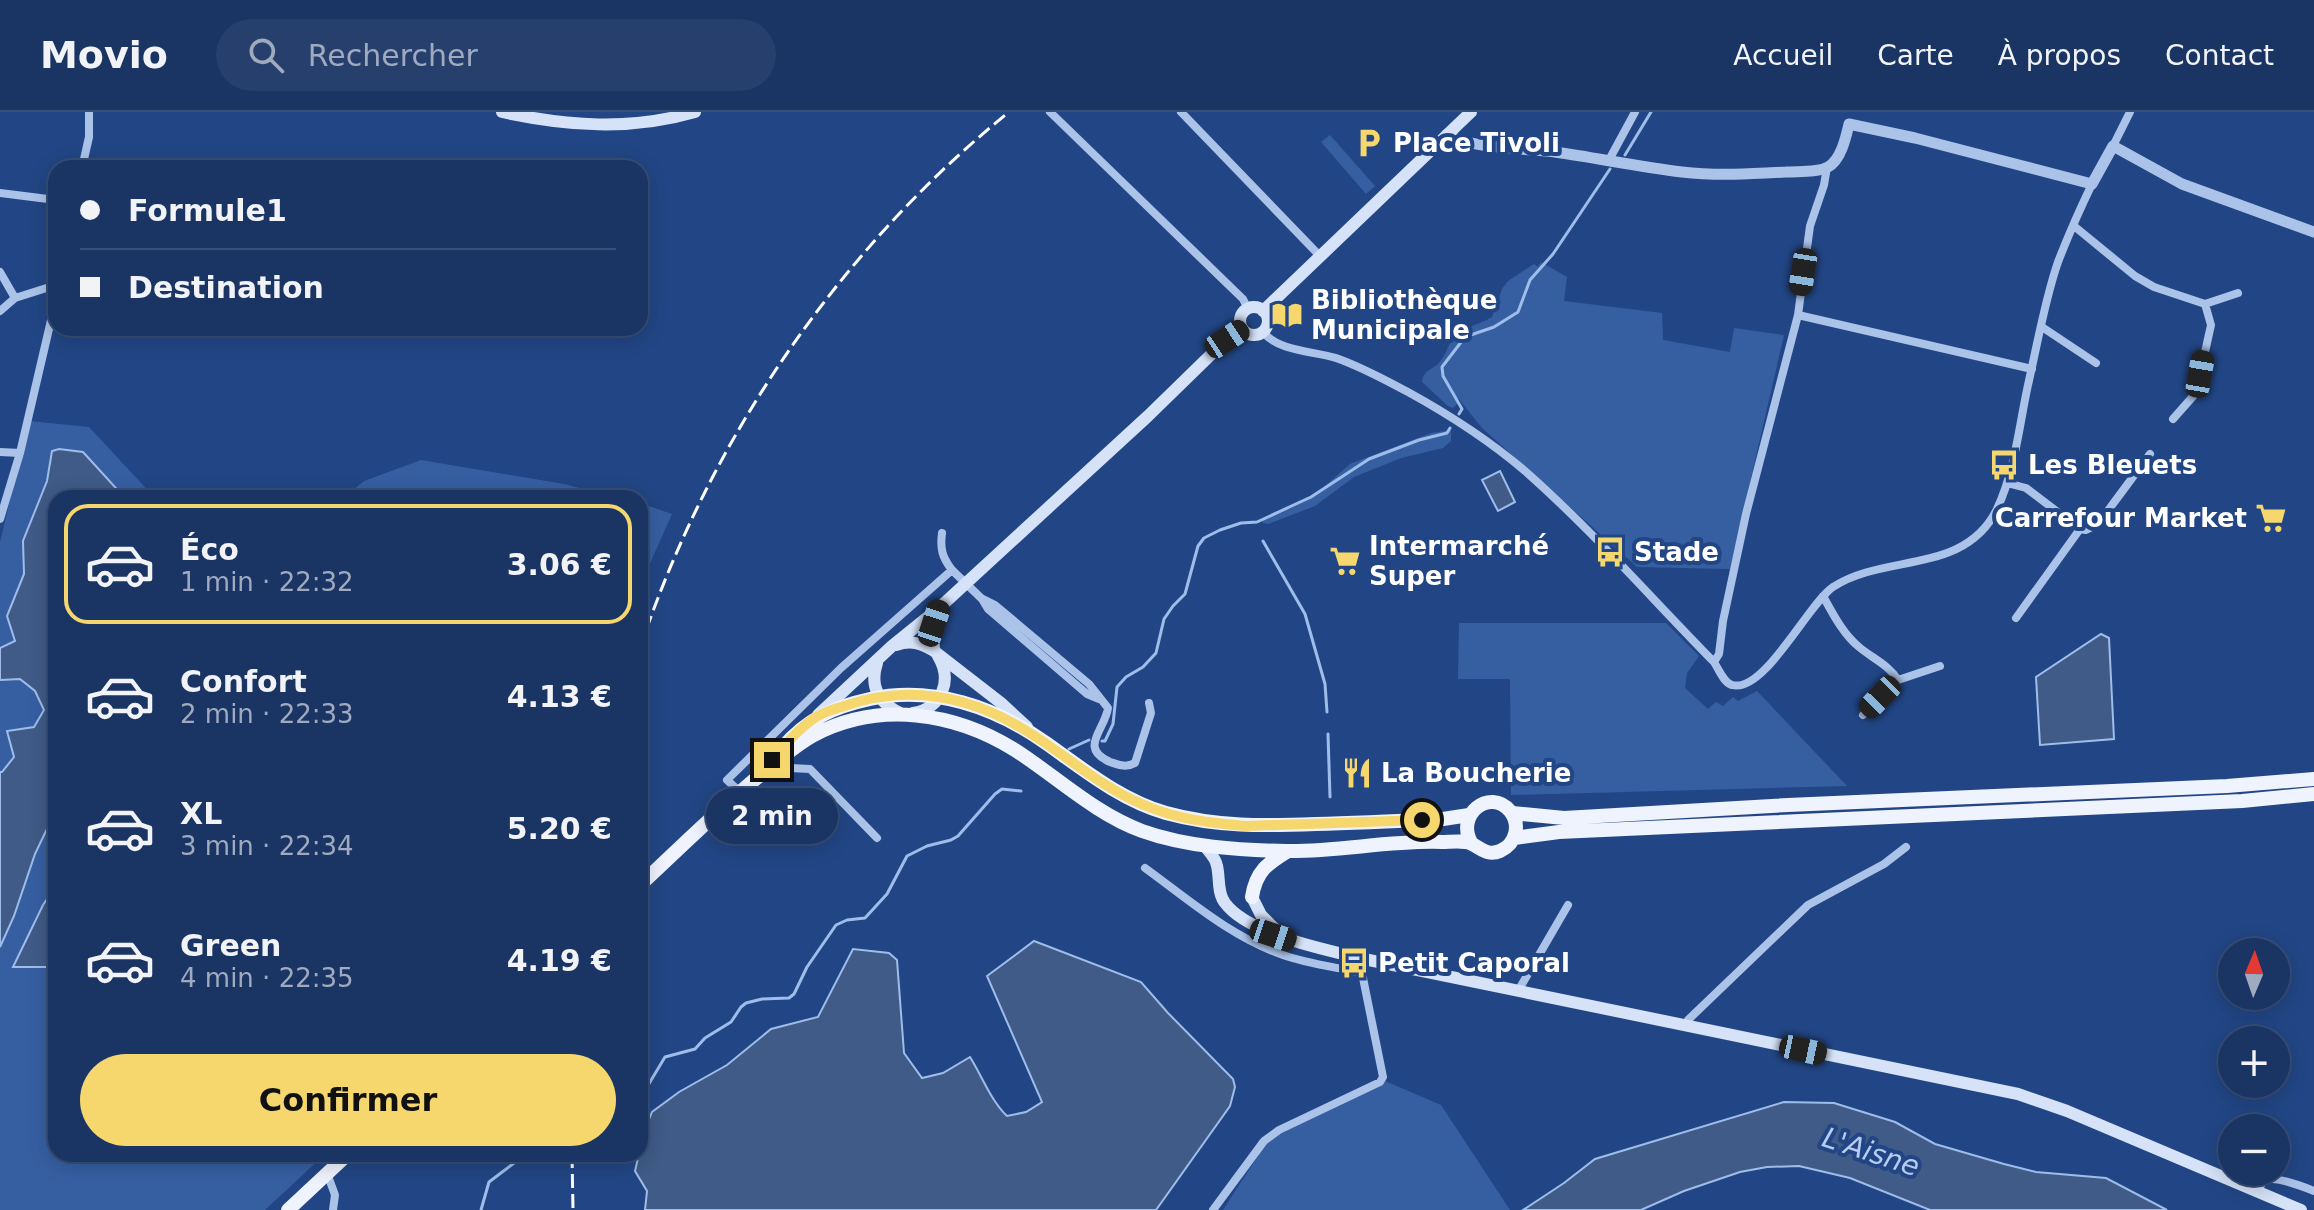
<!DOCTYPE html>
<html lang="fr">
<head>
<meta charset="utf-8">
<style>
  :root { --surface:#1a3464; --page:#273f6d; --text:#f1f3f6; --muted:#9faabf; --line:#384f78; --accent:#f5d76d }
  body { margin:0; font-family:"DejaVu Sans",sans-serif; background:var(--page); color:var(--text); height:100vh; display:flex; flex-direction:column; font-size:30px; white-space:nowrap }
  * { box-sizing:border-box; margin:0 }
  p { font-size:26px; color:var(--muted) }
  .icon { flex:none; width:44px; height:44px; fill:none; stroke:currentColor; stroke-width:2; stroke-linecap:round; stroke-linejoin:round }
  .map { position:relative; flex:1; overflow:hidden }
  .sheet { position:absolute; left:48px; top:378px; width:600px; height:672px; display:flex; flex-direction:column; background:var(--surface); border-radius:24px; box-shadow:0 4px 20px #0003,0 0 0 2px var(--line) }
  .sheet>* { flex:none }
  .top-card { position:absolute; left:48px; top:48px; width:600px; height:176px; border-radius:24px; box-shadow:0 4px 20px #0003,0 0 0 2px var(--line); display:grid; align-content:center; height:176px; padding:0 32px; background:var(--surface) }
  .needle { width:52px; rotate:2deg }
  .buttons { position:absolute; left:2218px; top:826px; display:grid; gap:16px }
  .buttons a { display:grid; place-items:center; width:72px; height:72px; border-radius:50%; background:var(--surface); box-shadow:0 4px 20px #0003,0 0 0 2px var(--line); font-size:40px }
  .end { position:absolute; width:36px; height:36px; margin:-18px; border:10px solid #f5d76d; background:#111; box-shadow:0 0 0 4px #111 }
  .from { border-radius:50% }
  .bubble { position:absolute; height:56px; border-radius:28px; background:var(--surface); box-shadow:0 4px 20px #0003,0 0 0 2px var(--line); font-size:26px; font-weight:700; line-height:56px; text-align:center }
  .car { position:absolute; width:24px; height:48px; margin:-24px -12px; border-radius:10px; box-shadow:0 0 6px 2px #0007; background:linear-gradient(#222 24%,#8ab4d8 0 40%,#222 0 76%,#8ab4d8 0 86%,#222 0) }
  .top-card b { display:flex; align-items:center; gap:28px; height:76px; font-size:30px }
  .top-card b+b { border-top:2px solid var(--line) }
  .top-card i { width:20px; height:20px; background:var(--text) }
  ul { padding:14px 0 0; list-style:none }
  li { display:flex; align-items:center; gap:24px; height:120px; margin:0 16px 12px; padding:0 16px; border:4px solid transparent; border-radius:24px }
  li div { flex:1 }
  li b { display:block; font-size:30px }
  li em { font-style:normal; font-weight:700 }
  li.selected { border-color:var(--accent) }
  li>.icon { width:72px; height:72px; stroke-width:1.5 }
  .primary-button { display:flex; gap:16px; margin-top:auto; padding:16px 32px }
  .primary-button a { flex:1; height:92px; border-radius:48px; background:var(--accent); color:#111; font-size:32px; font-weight:700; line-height:92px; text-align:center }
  header { display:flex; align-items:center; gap:48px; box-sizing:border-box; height:112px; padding:0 40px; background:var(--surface); border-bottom:2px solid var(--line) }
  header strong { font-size:38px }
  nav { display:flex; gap:44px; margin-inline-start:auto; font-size:28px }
  .search { width:560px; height:72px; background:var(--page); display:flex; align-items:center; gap:20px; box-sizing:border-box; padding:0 28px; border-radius:44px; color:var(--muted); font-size:30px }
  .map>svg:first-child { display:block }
  .green { fill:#365fa2 }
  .water { fill:#405b88; stroke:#9fbdea; stroke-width:2 }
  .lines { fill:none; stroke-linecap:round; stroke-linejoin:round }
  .stream { stroke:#9fbdea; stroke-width:3 }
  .minor { stroke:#abc3e9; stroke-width:8 }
  .tertiary { stroke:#abc3e9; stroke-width:11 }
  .secondary { stroke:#d5e2f7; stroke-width:12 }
  .primary { stroke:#eef3fe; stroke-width:14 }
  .rail { stroke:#fff; stroke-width:3; stroke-dasharray:14 6; stroke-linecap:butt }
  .route { stroke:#f5d76d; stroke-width:10 }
  .labels { text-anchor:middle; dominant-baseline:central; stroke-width:8; stroke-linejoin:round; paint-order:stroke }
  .poi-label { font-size:26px; font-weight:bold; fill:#fff; stroke:#224685; text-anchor:start }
  .water-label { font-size:28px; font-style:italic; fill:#b6cdf0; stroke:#224685 }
</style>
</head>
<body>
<header>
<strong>Movio</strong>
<div class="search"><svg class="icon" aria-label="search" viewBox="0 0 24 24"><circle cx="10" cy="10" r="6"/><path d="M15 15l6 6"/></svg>Rechercher</div>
<nav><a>Accueil</a><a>Carte</a><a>À propos</a><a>Contact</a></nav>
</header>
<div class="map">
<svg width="2314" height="1098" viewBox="0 0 2314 1098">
  <rect width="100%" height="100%" fill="#224685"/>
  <!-- green -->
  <path class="green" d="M1330,23L1375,74L1366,82L1321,30Z
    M1541,150L1567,165L1564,189L1662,201L1663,228L1730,240L1734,216L1784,223L1730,457L1637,455L1482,316L1458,286V291L1453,296L1448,294L1422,270C1424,257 1431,259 1439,251C1446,243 1448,231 1456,223C1466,214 1481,212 1492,205L1502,177L1508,169L1534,152L1538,155Z
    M29,309L89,315L155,386H56V1042H325L265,1098H0V430Z
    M1451,318V329L1443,336L1401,346L1354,365L1315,394L1268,412L1263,411V408L1292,396L1317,381L1350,352L1431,321Z
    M421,348L564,372L619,386H343L364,369Z
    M640,391L672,402L640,474Z
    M1459,511H1666L1699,544L1687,561L1685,576L1708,597L1716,590L1723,594L1733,585L1738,589L1757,579L1847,674L1511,683L1510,567H1458Z
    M1385,969L1441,993L1510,1098H1223L1269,1027Z"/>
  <!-- water -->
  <path class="water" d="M59,337L83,340L125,386H56V698L35,742L14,804L0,835V660H2L14,645L7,619L34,615L44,598L35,579L20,567L0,568V536L15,529L7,504L24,462L23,429L47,369L52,339Z
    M1500,359L1515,390L1498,399L1482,368Z
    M2101,522L2109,526L2114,627L2040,633L2036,565Z
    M56,774V855H13L43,793Z
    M1034,829L1141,870L1168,901L1233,967L1235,975L1230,994L1156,1098H645L647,1079L635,1059L644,1020L652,1000L679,980L727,953L771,917L818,905L853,837L889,841L897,848L904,941L922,966L943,961L970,945C982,964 991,989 1007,1004L1026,1000L1042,990L987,864Z
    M1784,990L1834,991L1895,1010L1935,1032L2004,1052L2036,1060L2106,1066L2167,1098H1930L1850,1066L1799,1054L1767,1055L1740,1060L1684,1079L1641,1098H1523L1564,1071L1595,1047Z"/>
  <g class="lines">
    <!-- stream -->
    <path class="stream" d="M1625,43L1651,0
      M1459,302L1462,297L1443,264L1442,255L1465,225L1494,215L1518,200L1530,168L1553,142L1610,57
      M1263,429L1305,502L1325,572L1327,600
      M1328,622L1330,685
      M1102,629H1105L1113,612L1117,575L1126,565L1143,555L1156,541L1164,507L1173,494L1185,482L1198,434L1204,426L1220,418L1241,411L1257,410L1311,385L1369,347L1419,328L1447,321L1450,316
      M1069,637L1089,628
      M640,979L647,975L665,945L695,937L705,926L731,910L741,895L746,891L762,887L789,886L794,882L807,855L836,813L847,808L865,806L887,782L907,744L927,734L951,728L958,724L995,682L1002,677L1021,679
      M481,1098L489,1070L526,1042"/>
    <!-- minor -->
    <path class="minor" d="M1050,0L1243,187L1248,197
      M1181,0L1319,143
      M2113,34L2130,0
      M1609,48L1635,0
      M82,56L89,25V0
      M0,81L56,88
      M2074,114L2135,164L2154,175L2205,192
      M0,160L15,186
      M0,199L15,186L56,173
      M1798,203L2032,257
      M2042,215L2096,251
      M1263,220C1279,240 1314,239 1336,246C1362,255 1385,268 1408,280C1448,302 1491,330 1525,359C1592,418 1651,486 1714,550C1719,558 1724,571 1732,573C1764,582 1808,492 1833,475C1885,441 1965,463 1997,397C2015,359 2019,314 2028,273C2037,234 2045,187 2058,150C2068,124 2080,97 2092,72
      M2173,307L2196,281L2211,213L2205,192L2238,181
      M0,340L20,341
      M2007,371L2026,376L2080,417L2086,418L2098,412L2150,342
      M0,407L20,341L56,187
      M942,421C940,437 942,445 952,458
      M1823,484C1833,502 1843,522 1859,535C1872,546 1889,553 1898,568
      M982,487L988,497L1087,582L1099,587
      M2016,506L2080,417
      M1714,550L1719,542L1723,509L1746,402L1798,203L1810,114L1824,73L1827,55
      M1863,603L1898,568L1940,554
      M757,667L770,665L790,656L810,657L877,726
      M740,680L727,668L841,556L952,458L981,486L995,493L1089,572L1108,596C1105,618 1078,636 1110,650C1119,653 1126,656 1135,651L1151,601L1149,591
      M1145,756C1189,788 1231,825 1283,843C1308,852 1336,855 1362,861
      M1518,879L1568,793
      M1687,914L1688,908L1808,793L1884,752L1906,735
      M327,1061L335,1083L333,1098
      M2257,1079C2260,1075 2262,1070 2266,1068C2276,1064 2304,1075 2314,1079
      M1213,1098L1264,1029L1279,1018L1380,970L1383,965L1362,861L1364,847"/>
    <!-- tertiary -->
    <path class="tertiary" d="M1447,22C1465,36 1530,37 1555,40C1597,46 1640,55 1682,60C1716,64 1751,62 1786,60C1798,59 1817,61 1828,55C1841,48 1846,25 1849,12L1915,26L2092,72L2113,34L2182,72L2314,120"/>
    <!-- secondary -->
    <path class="secondary" d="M502,0C567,14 630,19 695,0
      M1240 209a14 14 0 1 1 28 0a14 14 0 1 1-28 0Z
      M1263,199L1471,0
      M939,496L933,518L934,539L1001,591L1027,615
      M896,533C911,528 921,531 934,539
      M877,551C869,575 879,591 900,601
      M913,601C942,596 953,569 938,544
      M818,603L892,534L939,496L1148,304L1227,227L1242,217
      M1204,733C1209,740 1216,746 1217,754C1220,766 1217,781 1225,791C1249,823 1327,838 1364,847L2018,982L2067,999L2301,1098
      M1252,785L1261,803L1276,818"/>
    <!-- primary -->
    <path class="primary" d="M782,636C807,607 833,595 870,587C932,573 995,595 1046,631C1084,658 1121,688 1166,701C1217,715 1264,714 1316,712C1359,711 1401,709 1443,707L1469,703
      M1512,701L1564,706L1788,693L2227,674L2314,667
      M1514,726L1559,720L2242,689L2314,682
      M640,773C681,735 721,695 765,659C780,647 796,633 814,623C879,589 954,600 1015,638C1057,665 1094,701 1142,719C1187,735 1238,738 1286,739C1338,740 1390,728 1442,730C1451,730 1465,728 1472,732C1482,737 1488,744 1500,739C1516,732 1521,713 1510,699C1490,675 1454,703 1472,732
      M1252,785C1256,759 1267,752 1288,739
      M288,1098L348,1042"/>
    <!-- rail -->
    <path class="rail" d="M640,536C709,329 839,137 1009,0
      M572,1042L573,1098"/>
  </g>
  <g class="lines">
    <!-- route -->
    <path class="route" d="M772,648C785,633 799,616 816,605C824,600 835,597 844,594C908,572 968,583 1025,618C1065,642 1100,675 1144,693C1176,707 1211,711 1245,714L1422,708"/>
  </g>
  <!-- icons -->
  <defs>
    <g id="parking-bare" transform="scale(2.4)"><path d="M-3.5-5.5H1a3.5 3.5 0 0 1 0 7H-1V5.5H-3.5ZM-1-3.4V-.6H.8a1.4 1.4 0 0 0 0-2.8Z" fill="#f5d76d" stroke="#224685" stroke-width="2.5" paint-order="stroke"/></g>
    <g id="library-bare" transform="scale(2.4)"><path d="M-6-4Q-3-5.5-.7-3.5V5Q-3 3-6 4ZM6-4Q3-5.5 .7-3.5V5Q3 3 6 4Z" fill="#f5d76d" stroke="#224685" stroke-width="2.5" paint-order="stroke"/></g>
    <g id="bus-bare" transform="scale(2.4)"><path d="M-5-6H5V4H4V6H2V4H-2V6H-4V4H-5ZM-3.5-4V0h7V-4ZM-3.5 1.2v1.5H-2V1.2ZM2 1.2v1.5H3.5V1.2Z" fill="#f5d76d" stroke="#224685" stroke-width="2.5" paint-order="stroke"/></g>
    <g id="supermarket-bare" transform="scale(2.4)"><path d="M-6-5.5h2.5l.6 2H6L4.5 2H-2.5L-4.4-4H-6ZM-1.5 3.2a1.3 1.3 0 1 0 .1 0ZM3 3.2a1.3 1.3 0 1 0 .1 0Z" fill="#f5d76d" stroke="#224685" stroke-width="2.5" paint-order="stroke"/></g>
    <g id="restaurant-bare" transform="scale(2.4)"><path d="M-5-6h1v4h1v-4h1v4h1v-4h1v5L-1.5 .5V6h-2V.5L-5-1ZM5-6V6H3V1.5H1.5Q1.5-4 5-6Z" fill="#f5d76d" stroke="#224685" stroke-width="2.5" paint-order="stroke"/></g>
  </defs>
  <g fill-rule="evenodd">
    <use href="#parking-bare" x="1369" y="31"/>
    <use href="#library-bare" x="1287" y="203"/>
    <use href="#bus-bare" x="2004" y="353"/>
    <use href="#supermarket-bare" x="2271" y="406"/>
    <use href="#bus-bare" x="1610" y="440"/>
    <use href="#supermarket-bare" x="1345" y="449"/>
    <use href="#restaurant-bare" x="1357" y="661"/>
    <use href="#bus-bare" x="1354" y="851"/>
  </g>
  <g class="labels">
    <!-- poi labels -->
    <g class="poi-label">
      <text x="1393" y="31">Place Tivoli</text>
      <text x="1311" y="188">Bibliothèque<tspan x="1311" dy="30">Municipale</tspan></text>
      <text x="2028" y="353">Les Bleuets</text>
      <text x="2247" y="406" text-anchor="end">Carrefour Market</text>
      <text x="1369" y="434">Intermarché<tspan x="1369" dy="30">Super</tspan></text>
      <text x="1634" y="440">Stade</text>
      <text x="1381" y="661">La Boucherie</text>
      <text x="1378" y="851">Petit Caporal</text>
    </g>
    <!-- water labels -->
    <g class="water-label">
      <text transform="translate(1871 1040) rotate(18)">L'Aisne</text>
    </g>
  </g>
</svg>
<div class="buttons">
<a><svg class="needle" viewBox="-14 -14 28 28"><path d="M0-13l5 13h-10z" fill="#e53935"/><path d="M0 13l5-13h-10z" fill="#9faabf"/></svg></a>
<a>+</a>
<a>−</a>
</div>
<i class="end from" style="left:1422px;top:708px"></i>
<i class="end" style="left:772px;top:648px"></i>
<div class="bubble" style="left:706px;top:676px;width:132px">2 min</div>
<i class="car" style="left:1803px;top:160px;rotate:189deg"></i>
<i class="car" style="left:1227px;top:227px;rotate:57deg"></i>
<i class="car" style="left:2200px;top:262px;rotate:10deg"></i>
<i class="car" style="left:934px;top:511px;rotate:18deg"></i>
<i class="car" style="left:1880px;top:585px;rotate:224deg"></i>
<i class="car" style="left:1273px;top:823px;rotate:108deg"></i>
<i class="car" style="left:1803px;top:938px;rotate:102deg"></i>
<div class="top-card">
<b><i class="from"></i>Formule1</b>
<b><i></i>Destination</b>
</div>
<section class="sheet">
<ul>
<li class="selected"><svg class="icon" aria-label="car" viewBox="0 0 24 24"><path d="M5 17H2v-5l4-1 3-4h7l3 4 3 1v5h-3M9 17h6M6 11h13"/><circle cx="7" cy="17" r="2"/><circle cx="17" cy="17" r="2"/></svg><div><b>Éco</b><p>1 min · 22:32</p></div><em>3.06 €</em></li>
<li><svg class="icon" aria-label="car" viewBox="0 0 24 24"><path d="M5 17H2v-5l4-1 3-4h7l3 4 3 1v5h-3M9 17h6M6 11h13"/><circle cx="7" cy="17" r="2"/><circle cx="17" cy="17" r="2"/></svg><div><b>Confort</b><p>2 min · 22:33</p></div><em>4.13 €</em></li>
<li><svg class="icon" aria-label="car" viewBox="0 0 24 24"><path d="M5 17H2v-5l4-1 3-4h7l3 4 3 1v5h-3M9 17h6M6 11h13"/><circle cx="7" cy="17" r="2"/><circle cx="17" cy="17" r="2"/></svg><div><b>XL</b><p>3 min · 22:34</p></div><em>5.20 €</em></li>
<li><svg class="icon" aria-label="car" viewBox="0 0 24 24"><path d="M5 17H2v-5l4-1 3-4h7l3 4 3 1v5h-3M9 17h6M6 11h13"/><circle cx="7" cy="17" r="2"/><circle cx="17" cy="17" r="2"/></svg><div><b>Green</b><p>4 min · 22:35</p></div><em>4.19 €</em></li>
</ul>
<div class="primary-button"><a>Confirmer</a></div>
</section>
</div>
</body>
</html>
